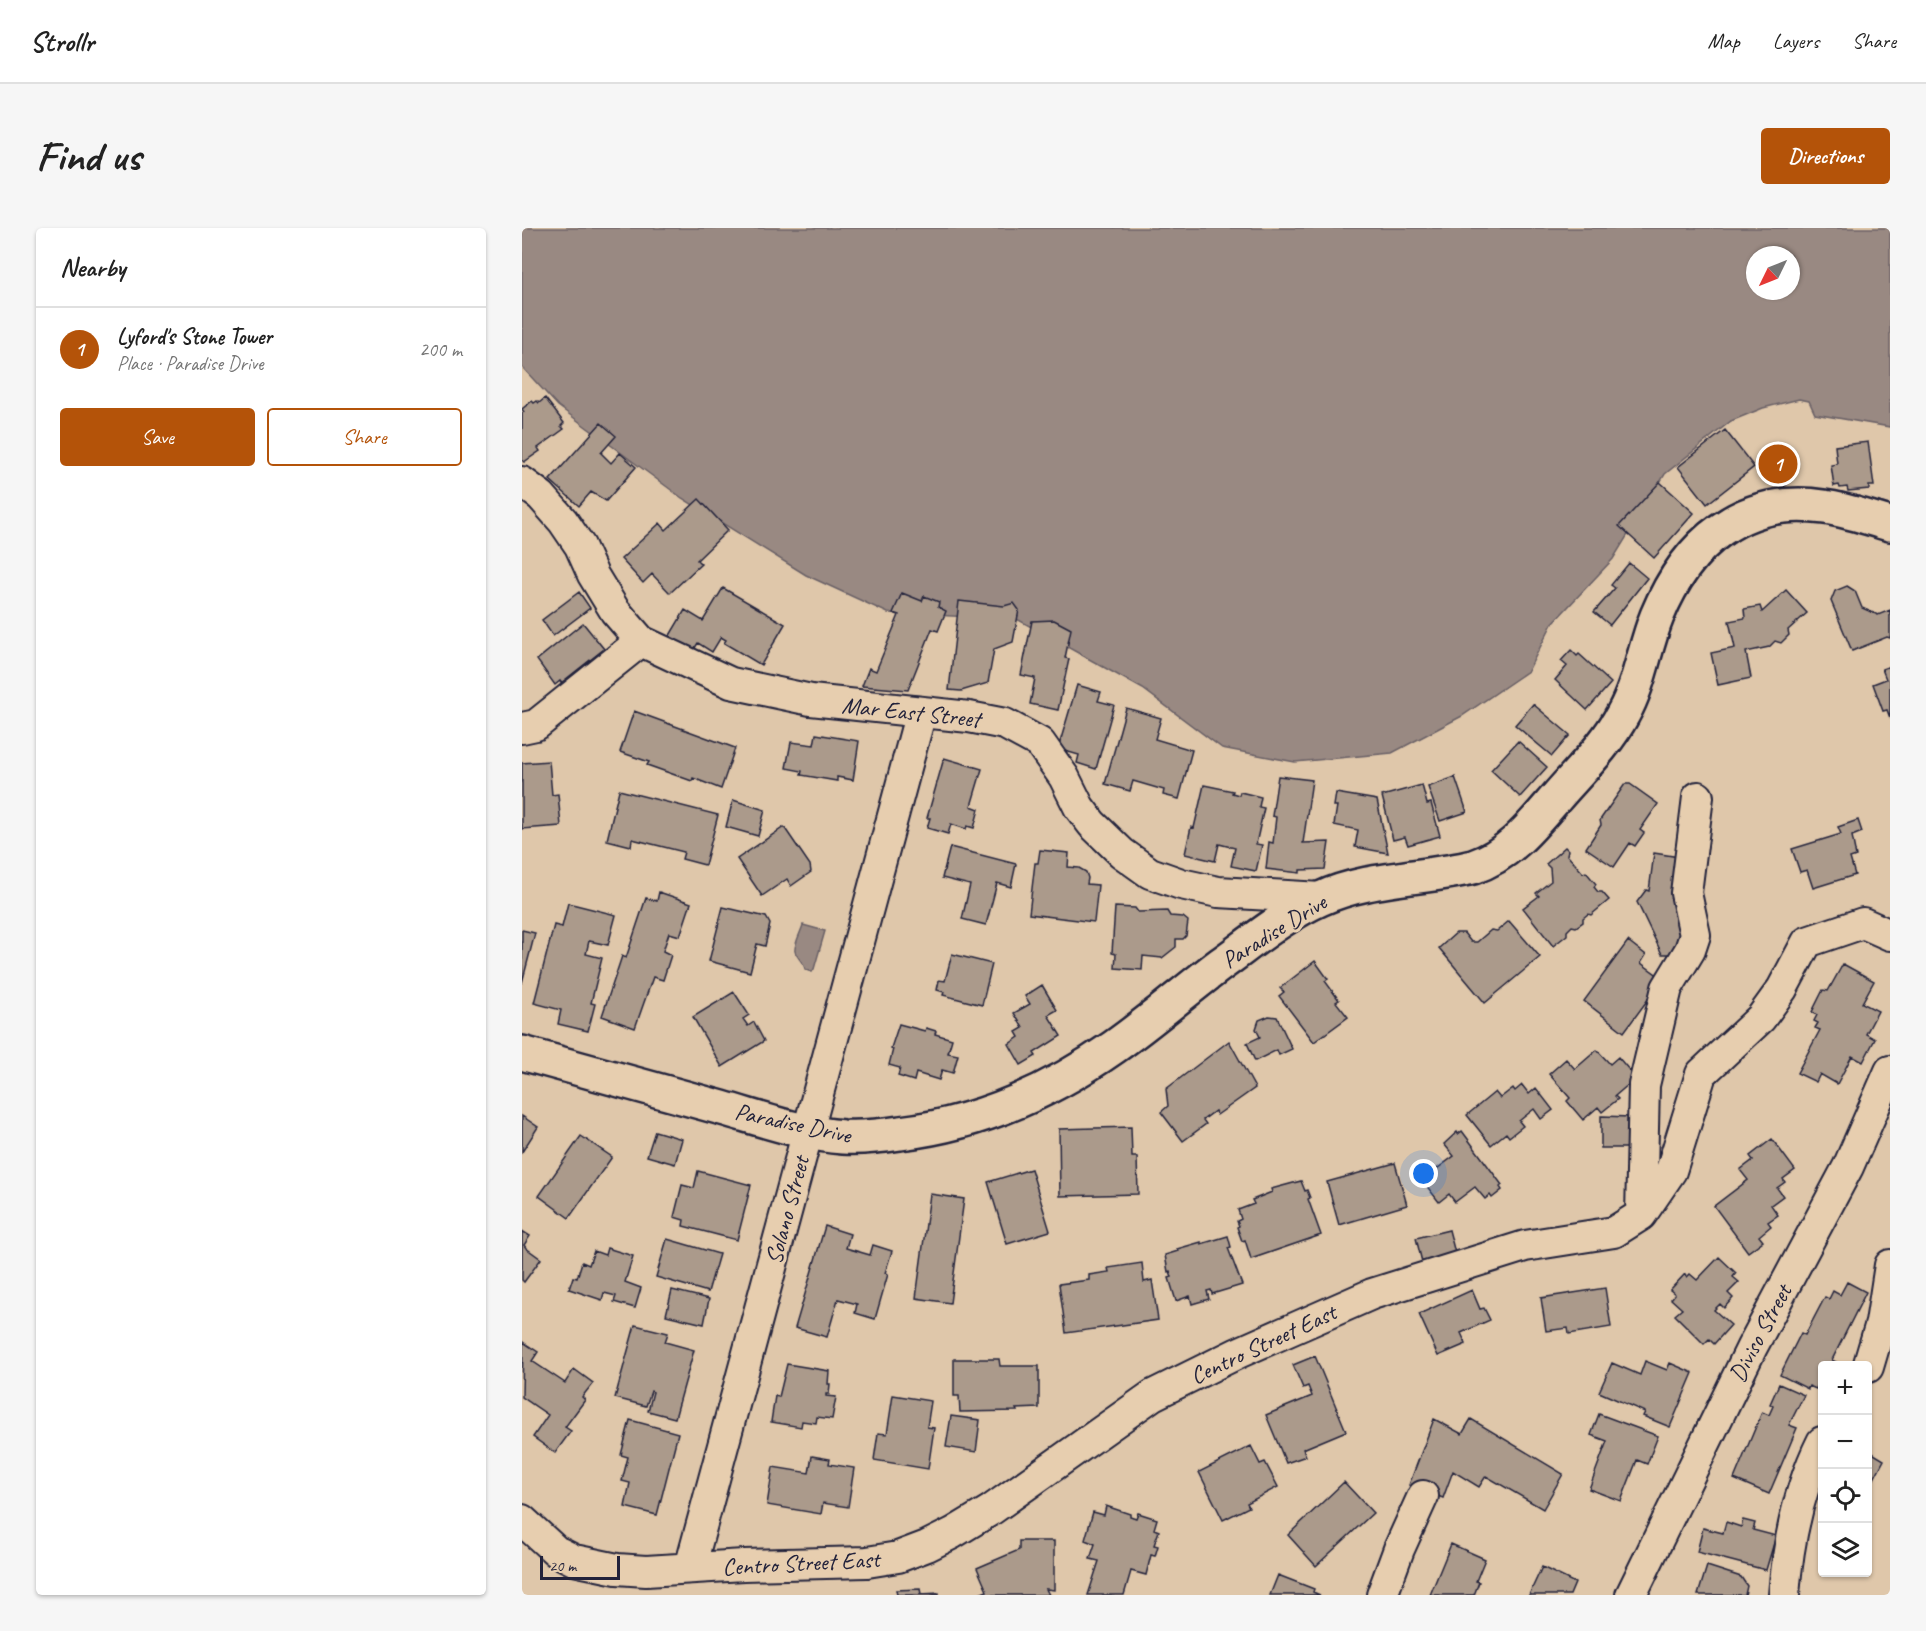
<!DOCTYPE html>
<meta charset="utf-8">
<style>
body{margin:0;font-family:Caveat,sans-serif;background:#f6f6f6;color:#222}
.controls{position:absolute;right:18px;bottom:18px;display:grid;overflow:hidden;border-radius:6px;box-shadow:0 2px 4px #0004}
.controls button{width:54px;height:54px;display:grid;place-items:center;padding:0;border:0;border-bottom:2px solid #e0e0e0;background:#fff;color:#222;font:30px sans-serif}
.compass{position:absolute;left:1224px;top:18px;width:54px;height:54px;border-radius:50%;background:#fff;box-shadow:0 2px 4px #0004;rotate:227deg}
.scale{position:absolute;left:18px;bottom:15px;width:80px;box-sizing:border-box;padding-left:6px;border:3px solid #22223b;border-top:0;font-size:16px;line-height:21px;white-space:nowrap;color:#22223b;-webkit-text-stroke:4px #e7ceaf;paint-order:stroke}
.you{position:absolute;left:902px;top:946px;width:21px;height:21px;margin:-15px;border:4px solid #fff;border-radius:50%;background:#1a73e8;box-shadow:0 0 0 9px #1a73e833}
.badge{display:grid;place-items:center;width:39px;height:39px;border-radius:50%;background:#b45309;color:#fff;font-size:20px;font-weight:700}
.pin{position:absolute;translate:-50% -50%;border:3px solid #fff;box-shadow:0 2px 6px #0006}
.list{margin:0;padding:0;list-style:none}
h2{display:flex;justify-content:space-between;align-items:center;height:78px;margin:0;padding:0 24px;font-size:26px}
h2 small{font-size:20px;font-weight:400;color:#767676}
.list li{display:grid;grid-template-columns:39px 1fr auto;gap:18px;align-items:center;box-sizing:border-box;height:84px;padding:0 24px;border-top:2px solid #e0e0e0}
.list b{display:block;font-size:22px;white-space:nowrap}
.list p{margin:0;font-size:20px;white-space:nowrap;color:#767676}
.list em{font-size:20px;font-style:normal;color:#767676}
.actions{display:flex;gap:12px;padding:18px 24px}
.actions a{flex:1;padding:14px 0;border:2px solid #b45309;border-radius:6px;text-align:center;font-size:21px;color:#b45309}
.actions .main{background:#b45309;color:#fff}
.icon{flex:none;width:33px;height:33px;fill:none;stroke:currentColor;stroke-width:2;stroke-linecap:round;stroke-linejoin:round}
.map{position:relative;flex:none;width:1368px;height:1367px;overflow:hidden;border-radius:6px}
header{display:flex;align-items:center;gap:36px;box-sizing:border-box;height:84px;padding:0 30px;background:#fff;border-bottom:2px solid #e0e0e0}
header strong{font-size:28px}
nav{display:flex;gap:33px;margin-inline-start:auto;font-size:21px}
.intro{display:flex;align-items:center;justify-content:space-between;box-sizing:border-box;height:144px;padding:0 36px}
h1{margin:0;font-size:42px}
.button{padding:15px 27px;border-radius:6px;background:#b45309;color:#fff;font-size:21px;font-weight:700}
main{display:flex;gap:36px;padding:0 36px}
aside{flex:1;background:#fff;border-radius:6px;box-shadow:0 2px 4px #0004}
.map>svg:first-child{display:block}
.water{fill:#998982;stroke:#696066;stroke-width:1.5;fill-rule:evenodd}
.building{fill:#ab9a8b;stroke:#22223b;stroke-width:1.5}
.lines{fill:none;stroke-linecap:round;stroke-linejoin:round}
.minor-casing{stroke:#22223b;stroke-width:34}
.tertiary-casing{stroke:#22223b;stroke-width:38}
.minor{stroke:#e7ceaf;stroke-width:30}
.tertiary{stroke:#e7ceaf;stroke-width:33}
.labels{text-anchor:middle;stroke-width:6;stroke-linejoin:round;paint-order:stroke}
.street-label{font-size:24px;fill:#22223b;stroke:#e7ceaf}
</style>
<header>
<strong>Strollr</strong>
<nav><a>Map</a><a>Layers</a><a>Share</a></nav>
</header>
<div class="intro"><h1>Find us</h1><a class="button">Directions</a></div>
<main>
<aside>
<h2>Nearby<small></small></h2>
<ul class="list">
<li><span class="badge">1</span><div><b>Lyford's Stone Tower</b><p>Place · Paradise Drive</p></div><em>200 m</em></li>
</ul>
<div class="actions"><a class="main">Save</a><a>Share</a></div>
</aside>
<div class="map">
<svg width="1368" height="1367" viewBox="0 0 1368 1367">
<rect width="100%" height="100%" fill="#dfc7aa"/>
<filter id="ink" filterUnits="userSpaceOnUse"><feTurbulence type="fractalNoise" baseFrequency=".0167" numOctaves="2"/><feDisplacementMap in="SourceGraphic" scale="12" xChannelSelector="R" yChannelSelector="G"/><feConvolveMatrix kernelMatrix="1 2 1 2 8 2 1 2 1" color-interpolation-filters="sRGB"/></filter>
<g filter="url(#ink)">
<path class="water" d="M0,0H1368V199L1293,186L1287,173L1277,171L1241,180L1209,193L1143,246L1091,331L1030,396L1006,443L940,488L870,525L773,534L700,520L621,461L495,391L366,385L284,347L160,270L36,178L0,139ZM1233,27H1269V63H1233Z
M281,697L303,703L292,741L290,744L283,741C282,734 274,729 273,723C272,716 279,704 281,697Z"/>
<path class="building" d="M23,170L42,195L39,198L42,201L16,220L18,223L2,234L0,232V185L2,184L0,181L10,173L12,175L15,173L17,175Z
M79,195L94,208L79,225L89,235L98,225L114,239L84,273L69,264L57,278L28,252Z
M1203,202L1232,239L1185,276L1156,239Z
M1346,214L1352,258H1347V261L1326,263L1325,259L1318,260L1317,257L1312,258L1309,237L1315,236L1313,218Z
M1248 249a10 10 0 1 1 20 0a10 10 0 1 1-20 0Z
M1138,254L1172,285L1132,330L1097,298Z
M177,271L206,302L175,332L179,336L148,365L130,346L121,355L99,331L138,295L144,302Z
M1107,335L1125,350L1088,397L1072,384L1093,360L1089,357Z
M1325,358L1333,363L1340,380L1356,387L1368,382V410L1365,409L1330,423L1309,373L1313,363Z
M201,360L263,396L239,437L202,415L204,412L199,409L190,424L176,415L171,423L147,409L163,382L181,393Z
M1264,362L1285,385L1266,402L1267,407L1259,415L1253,413L1247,419L1224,424L1229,450L1196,457L1189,425L1213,420L1207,393L1223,390L1222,381L1238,378L1240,384Z
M57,364L68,380L31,408L20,392Z
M380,365L400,373L402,368L417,374L416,379L424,383L416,403L410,401L386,462L340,458L347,440L354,443L377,387L371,385Z
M437,373L482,378L492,375L497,382L491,414L472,421L466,455L439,463L427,462Z
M532,392L549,401L543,430L547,431L536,482L508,476L513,450L499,447L510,393Z
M61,395L82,421L39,455L38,453L33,457L15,432Z
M1049,422L1055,428L1057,426L1089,455L1065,482L1033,452L1045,438L1039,433Z
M1368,438V490L1365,482L1361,483L1351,456L1364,451L1360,441Z
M555,457L579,464L576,473L592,477L574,541L555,535L557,527L536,521Z
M1011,476L1048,507L1030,528L993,497Z
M604,480L639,490L633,511L670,522L657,571L641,567L642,562L611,553L608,563L583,556Z
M112,483L213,520L199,561L171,550L170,553L125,537L127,534L98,524Z
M294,506L337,513L331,552L315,549V553L279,547L280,543L264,540L269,514L292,517Z
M996,513L1025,539L998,569L969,542Z
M422,530L460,541L449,578L457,581L452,600L445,598L444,601L429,596L426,606L405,600L408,590H405Z
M27,533L30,567L36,566L39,598L0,601V535Z
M756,548L790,552L781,615L807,614L803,641L778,642V645L744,641L747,614L751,615L754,589L750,588Z
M933,549L945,584L918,593L906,559Z
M1103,556H1108L1136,576L1118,602L1122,605L1113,618L1108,615L1092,639L1064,620L1079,597L1078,592Z
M682,557L711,563L710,565L717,567L718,564L739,569L737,579L742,580L734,616L740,617L734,643L709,638L713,620L697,616L693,633L663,626L669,599L672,600Z
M900,557L905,576L909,575L918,608L886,617L883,609L871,612L860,568Z
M97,562L196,587L183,637L160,631L162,624L110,611L109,618L85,612Z
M814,565L855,572L866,625L833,619L836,602L812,597L815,578H812Z
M211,572L243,582L236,608L204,599Z
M1336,592L1340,604L1330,608L1334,628L1328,630L1333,647L1291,660L1285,642L1278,644L1270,621L1319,606L1316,599Z
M262,599L288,637L289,644L269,658L265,651L240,668L215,631Z
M428,619L494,636L489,659L475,655L464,697L440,691L448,657L420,650Z
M1043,619L1046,622L1045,627L1061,645L1064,644L1074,656L1072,659L1076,664H1080L1087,672L1069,687L1066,686L1061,690V694L1054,699L1050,698L1045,703V707L1031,718L1001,680L1017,668L1014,665L1029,653L1028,640L1024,636Z
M518,622L547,625L546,639L557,640L564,644L566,650L565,656L576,657L572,694L507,686L513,635H516Z
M1132,625L1157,629L1169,709L1157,726H1140L1115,674L1124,662L1127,663Z
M137,664L169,675L158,708L147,705L141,723L149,727L141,752L131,749L113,800L80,788L100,728L104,730L124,670L135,673Z
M46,675L94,687L86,717L67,713L64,726L80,730L69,775L73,776L66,803L36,796L39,782L12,775L32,697L40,699Z
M201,679L244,689L248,696L243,718L235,716L228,744L187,733Z
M593,679L613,680L616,684L645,683L648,688L661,689L666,693L664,708L661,711H654V719L640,730L621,728L620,742L593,740L594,726L590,725Z
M987,693L1018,729L963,775L917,720L934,705H942L949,714H955L969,702L975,703Z
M0,702L13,705L0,755Z
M1106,713L1124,727L1119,735L1141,751L1102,804L1062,773Z
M430,726L470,736L460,777L421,767L422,764L415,762L417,752L423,753Z
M793,733L806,751L803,753L817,772L814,774L826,789L792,814L757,768L762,764L758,760Z
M1321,736L1352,753L1340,775L1356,783L1344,806L1353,811L1341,834L1330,828L1315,856L1298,846L1294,854L1275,845L1298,802L1293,800L1296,795L1292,793L1295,787L1290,784L1301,762L1306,763Z
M520,757L535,782L526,787L539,808L512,825L514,828L499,837L487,816L497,809L494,804L501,800L492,785L508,776L503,768Z
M212,764L227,787L221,791L226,798L232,794L242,813L200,839L171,789Z
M747,788L755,789L770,821L757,827L755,822L733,833L725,815L738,809L734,801L737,792Z
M377,796L403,803L404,800L414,803L413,806L430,811L426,825L436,827L431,845L420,842L417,852L394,845L392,853L376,848L378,840L367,837L371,821L369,820Z
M707,813L733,860L695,887L693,883L681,892L684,896L661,913L639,884L646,878L644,861Z
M1075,822L1088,836L1096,829L1114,850L1093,868L1096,871L1080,884L1076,879L1061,892L1045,873L1048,870L1027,846L1044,831L1053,841Z
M1000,857L1007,866L1014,860L1031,882L1019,891L1012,881L997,893L1001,898L987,909L984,905L969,917L945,887L973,864L978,870L991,860L993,863Z
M0,888L16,899L0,924Z
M1079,888L1108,889V920H1079Z
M609,899L610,929H615L616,966L538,968L537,901Z
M133,903L160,911L153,936L125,928Z
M940,903L980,957L978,959L980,962L970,970L968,967L963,971L953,959L933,974L927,966L917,974L900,952L932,928L922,916L935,904L936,906Z
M59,908L90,929L47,990L17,968Z
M1250,911L1273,942L1261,951L1263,954L1255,960L1261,968L1249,977L1256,987L1246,994L1249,998L1237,1008L1241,1013L1226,1024L1192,978L1226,952L1218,942L1231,932L1228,928Z
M873,935L885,977L817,997L805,954Z
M509,941L528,1003L485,1016L466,954Z
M176,943L229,957L215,1012L161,998L162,992L152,989L160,957L172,960Z
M779,953L783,963L785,962L788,970L786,971L799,1007L729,1031L723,1012L720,1013L715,999L717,998L715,993L719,991L716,982L732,976L730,972L750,964L749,961Z
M408,966L442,971L428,1075L394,1070Z
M303,998L328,1006L324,1020L348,1027L351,1017L370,1023L363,1045L366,1046L353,1091L333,1085L335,1076L316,1071L305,1109L273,1100Z
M927,1002L933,1025L900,1034L894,1010Z
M0,1003L8,1008L2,1017L4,1020L19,1031L2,1054L0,1052Z
M706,1008L709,1019L706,1020L720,1057L690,1066L689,1062L685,1063L687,1071L670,1076L668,1068L654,1073L647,1050L650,1049L648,1043L646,1044L643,1027L656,1023L655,1021L679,1014V1016Z
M145,1011L197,1026L186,1064L134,1049Z
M85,1020L111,1028L103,1054L119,1060L113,1080L92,1074L94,1068L82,1065L80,1072L47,1061L51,1049L55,1050L60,1034L67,1037L72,1023L83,1027Z
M1197,1029L1214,1045L1211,1049L1217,1054L1206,1065L1211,1070L1202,1080L1198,1076L1192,1082L1209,1097L1192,1116L1187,1111L1182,1116L1153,1087L1160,1081L1149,1071L1153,1066L1148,1062L1163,1046L1165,1049L1168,1046L1175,1052Z
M620,1035L622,1054L630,1052L636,1092L544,1105L537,1056L567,1052V1047L587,1044L586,1040Z
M1325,1054L1344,1064L1310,1132L1314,1134L1312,1138H1300V1154L1298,1153L1294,1161L1287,1158L1286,1161L1258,1147L1279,1105L1283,1107L1303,1069L1307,1071L1311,1063L1318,1067Z
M1083,1060L1089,1099L1047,1106L1046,1100L1024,1103L1019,1070Z
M150,1062L187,1071L182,1096L144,1087Z
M950,1062L958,1081L962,1080L968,1092L939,1105L944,1116L916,1128L897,1086Z
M113,1097L146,1105L143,1114L172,1122L153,1190L126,1183L131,1164L129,1163L124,1178L93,1170Z
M1,1114L16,1124L10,1133L43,1155L52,1141L71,1155L60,1169L63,1172L43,1199L49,1203L33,1225L11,1209L26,1187L0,1169Z
M793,1128L824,1203L781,1221L784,1228L764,1235L744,1187L790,1168L786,1158L781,1160L771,1137Z
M432,1131H477L478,1138H517V1180L494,1181L495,1183L438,1184L437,1168H432Z
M1123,1133L1145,1142L1148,1135L1171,1145L1148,1199L1121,1188L1123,1184L1077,1164L1090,1135L1118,1147Z
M265,1136L307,1143L306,1156H308L307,1166H304V1168L314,1169L310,1191L295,1189L294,1195L280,1193L279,1199L249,1194L253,1168L257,1169Z
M1257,1156L1282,1167L1267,1197L1275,1200L1247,1266L1212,1251L1240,1184L1247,1187L1251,1178L1248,1176Z
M371,1167L409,1173L405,1199L412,1200L406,1241L352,1232L356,1205L365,1206Z
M1077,1186L1136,1208L1125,1236L1115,1232L1099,1273L1067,1261L1085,1213L1069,1207Z
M429,1188L458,1192L454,1224L424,1219Z
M912,1191L940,1206L949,1191L1041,1246L1021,1281L964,1248L957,1259L931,1243L921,1270L887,1257Z
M108,1192L156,1205L135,1287L103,1279L108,1255L100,1253L106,1229L99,1227Z
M729,1218L738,1236L743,1234L756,1259L725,1275L727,1279L701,1292L677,1244Z
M1347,1223L1362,1232L1346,1262V1226Z
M290,1228L308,1231L307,1236L332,1240L326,1279L301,1275L299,1286L245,1277L251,1239L287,1245Z
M822,1254L851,1285L794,1338L766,1307Z
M584,1278L608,1286V1288L614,1290L616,1285L635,1291L632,1301L637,1303L632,1317L636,1318L633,1328L629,1327L624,1347L609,1343L602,1367H566L577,1333L568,1331L573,1316L563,1312L571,1284L582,1287Z
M1221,1292L1233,1295L1231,1302L1254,1308L1244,1342L1175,1324L1181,1300L1201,1305L1204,1294L1219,1299Z
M497,1313H532V1362L524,1361L527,1367H455L465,1363L455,1340L497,1322Z
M929,1316L963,1331L954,1353L957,1354L952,1367H908Z
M1185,1338L1219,1349L1225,1358L1223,1367H1176Z
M1020,1339L1053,1355L1048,1367H1007Z
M756,1347L792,1361L791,1364L798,1367H748Z
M398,1361L399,1366L417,1365V1367H375L374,1362Z"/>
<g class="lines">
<g class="minor-casing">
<path id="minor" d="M0,254L19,268L41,293L58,318L71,347L93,383L119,413L209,455L289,472L447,489L483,496L518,515L542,549L557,579L570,596L600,625L628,645L659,656L696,664L799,670
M0,500L14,497L119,413
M1119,987L1122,857L1145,760L1168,722L1173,707L1164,665L1176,569
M1346,1139L1359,1095L1368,1037
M0,1292L34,1323L52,1332L95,1341L124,1343L222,1337L345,1334L376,1329L405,1318L431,1305L469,1282L631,1167L716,1125L850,1066L1003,1018L1092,1004L1119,987L1149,943L1179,846L1239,790L1260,761L1285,714L1341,695L1368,707
M168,1340L399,484
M860,1367L877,1321L901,1268
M1109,1367L1230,1119L1326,939L1368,843
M1262,1367C1266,1314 1276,1262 1300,1214"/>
</g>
<g class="tertiary-casing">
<path id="tertiary" d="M0,825C67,843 133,862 200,880C239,891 281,906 321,909C340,910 359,908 378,905C456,896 528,864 592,819C629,793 663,763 699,736C731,713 762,687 798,671C845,649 901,651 951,639C987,627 1009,599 1033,571C1056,544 1084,518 1101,486C1118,456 1122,420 1135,388C1165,315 1220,267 1302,279C1325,282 1346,290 1368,296"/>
</g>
<use href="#minor" class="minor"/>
<use href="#tertiary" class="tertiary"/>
</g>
</g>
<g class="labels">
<g class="street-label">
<text transform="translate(389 484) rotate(6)" y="8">Mar East Street</text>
<text transform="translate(752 703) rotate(-32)" y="8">Paradise Drive</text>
<text transform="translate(271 895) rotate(12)" y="8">Paradise Drive</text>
<text transform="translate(265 982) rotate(-75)" y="8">Solano Street</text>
<text transform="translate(1238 1105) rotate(-62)" y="8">Diviso Street</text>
<text transform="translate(741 1116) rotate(-25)" y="8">Centro Street East</text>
<text transform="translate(279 1335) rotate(-3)" y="8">Centro Street East</text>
</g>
</g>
</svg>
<div class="controls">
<button>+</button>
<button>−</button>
<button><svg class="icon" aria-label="locate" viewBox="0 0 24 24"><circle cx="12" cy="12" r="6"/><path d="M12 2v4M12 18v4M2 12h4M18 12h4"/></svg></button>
<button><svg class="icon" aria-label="layers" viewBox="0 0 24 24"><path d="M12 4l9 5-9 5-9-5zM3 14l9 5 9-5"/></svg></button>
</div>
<svg class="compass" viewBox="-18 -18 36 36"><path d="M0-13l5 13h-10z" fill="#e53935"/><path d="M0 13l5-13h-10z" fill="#767676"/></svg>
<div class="scale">20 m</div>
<div class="you"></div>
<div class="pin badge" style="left:1256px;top:236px">1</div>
</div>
</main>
